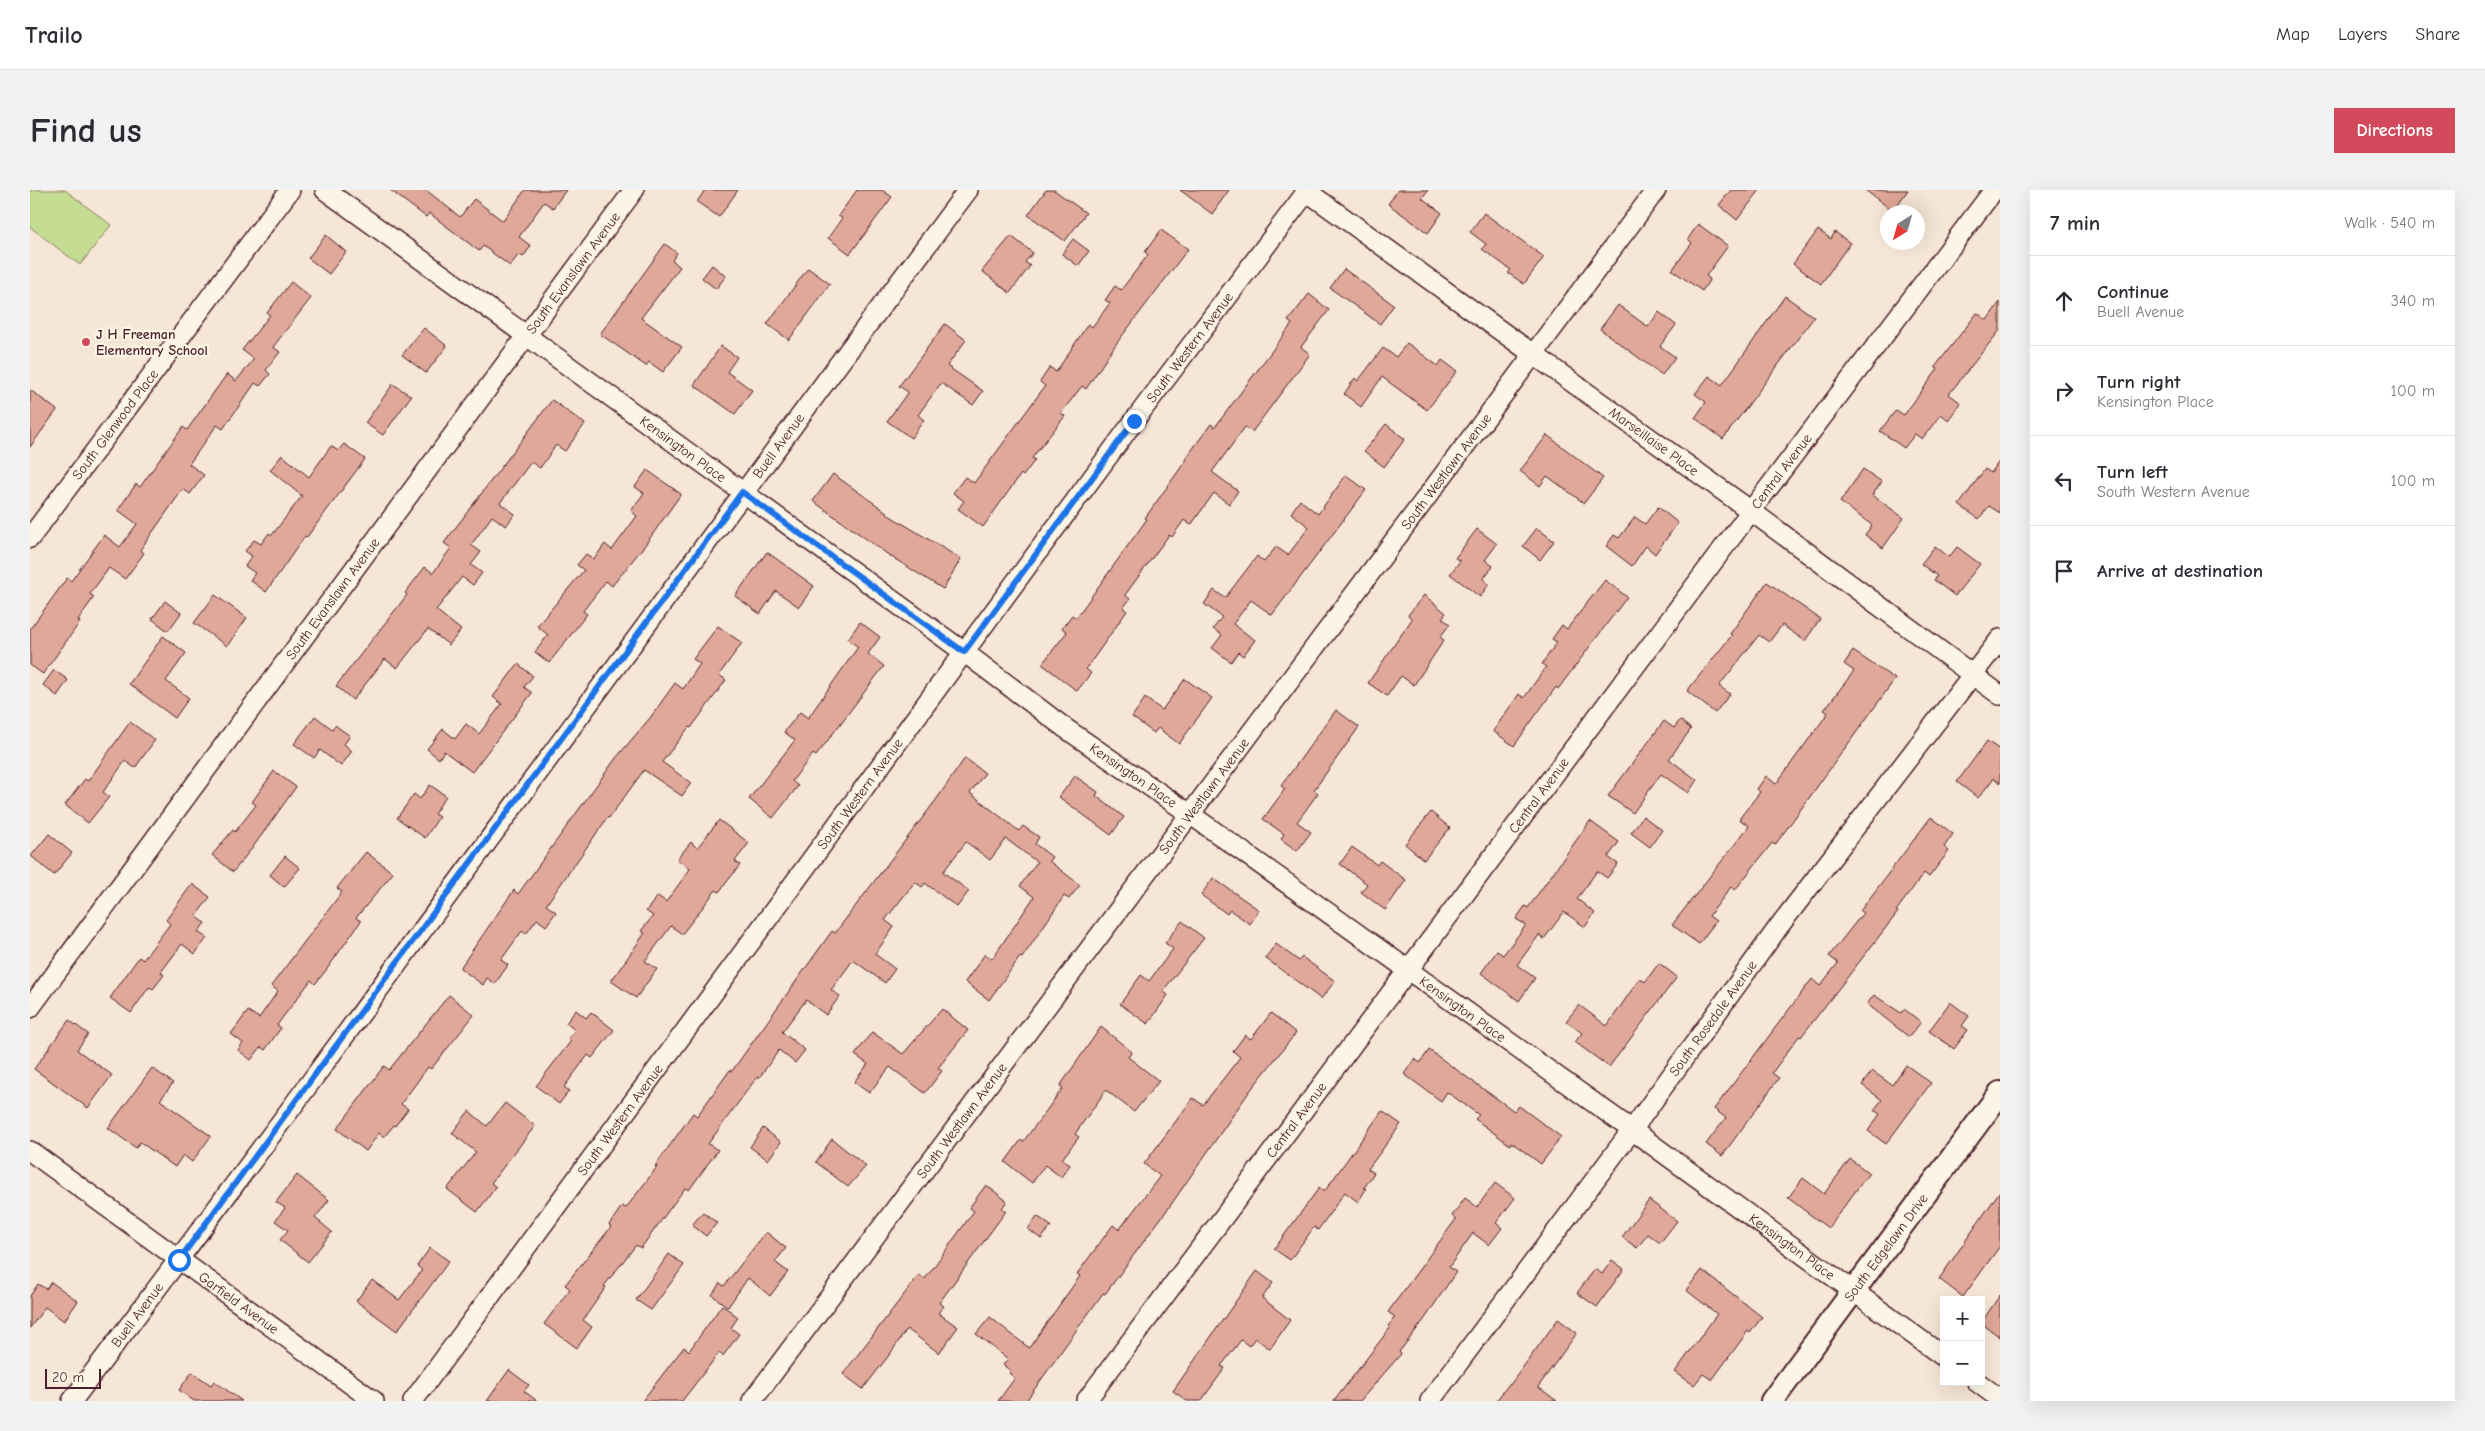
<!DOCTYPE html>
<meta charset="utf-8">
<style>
body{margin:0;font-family:"Comic Neue",sans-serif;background:#f2f2f3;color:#2b2b33}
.controls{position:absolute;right:15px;bottom:15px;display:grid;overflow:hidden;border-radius:0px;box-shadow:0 5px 20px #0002}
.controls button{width:45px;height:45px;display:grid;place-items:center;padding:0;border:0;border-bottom:1px solid #e1e1e2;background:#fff;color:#2b2b33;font:25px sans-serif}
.compass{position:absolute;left:1850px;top:15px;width:45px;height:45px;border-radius:50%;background:#fff;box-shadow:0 5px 20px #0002;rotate:217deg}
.scale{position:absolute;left:15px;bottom:12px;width:56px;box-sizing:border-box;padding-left:5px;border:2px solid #4a1f2b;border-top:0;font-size:14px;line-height:18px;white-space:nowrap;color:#4a1f2b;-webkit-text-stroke:4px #fcf5e5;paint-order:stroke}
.stop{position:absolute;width:15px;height:15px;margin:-11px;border:4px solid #1a73e8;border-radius:50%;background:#fff}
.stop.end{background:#1a73e8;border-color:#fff;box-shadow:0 1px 5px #0008}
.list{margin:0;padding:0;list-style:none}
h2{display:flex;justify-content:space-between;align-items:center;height:65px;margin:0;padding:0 20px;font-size:21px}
h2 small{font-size:16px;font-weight:400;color:#7c7c81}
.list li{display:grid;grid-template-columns:32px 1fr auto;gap:15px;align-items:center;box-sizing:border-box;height:90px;padding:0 20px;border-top:1px solid #e1e1e2}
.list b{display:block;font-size:19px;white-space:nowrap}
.list p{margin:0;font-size:16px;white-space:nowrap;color:#7c7c81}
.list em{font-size:16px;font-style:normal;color:#7c7c81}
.icon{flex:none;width:28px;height:28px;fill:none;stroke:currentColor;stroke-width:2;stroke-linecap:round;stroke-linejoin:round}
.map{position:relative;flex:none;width:1970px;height:1211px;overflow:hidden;border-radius:0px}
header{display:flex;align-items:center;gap:30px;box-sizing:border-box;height:70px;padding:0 25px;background:#fff;border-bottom:1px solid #e1e1e2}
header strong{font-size:24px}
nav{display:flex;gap:28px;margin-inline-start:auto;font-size:18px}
.intro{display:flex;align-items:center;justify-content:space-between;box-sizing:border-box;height:120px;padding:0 30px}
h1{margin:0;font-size:35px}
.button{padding:12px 22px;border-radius:0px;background:#d1495b;color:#fff;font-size:18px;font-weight:700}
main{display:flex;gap:30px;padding:0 30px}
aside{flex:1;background:#fff;border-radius:0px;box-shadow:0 5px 20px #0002}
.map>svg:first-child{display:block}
.green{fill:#c5dd93;stroke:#887e5f}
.building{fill:#e0a899;stroke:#4a1f2b}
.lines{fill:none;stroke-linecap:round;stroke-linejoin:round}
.minor-casing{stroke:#4a1f2b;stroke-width:22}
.tertiary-casing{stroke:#4a1f2b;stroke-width:26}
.minor{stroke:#fcf5e5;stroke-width:19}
.tertiary{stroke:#fcf5e5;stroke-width:22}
.route{stroke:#1a73e8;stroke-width:6}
.poi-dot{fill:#d1495b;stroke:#fcf5e5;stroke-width:2}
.labels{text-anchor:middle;stroke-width:4.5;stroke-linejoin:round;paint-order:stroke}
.street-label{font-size:14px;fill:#4a1f2b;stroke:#fcf5e5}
.poi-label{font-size:14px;font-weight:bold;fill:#4a1f2b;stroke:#fcf5e5;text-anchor:start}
</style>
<header>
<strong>Trailo</strong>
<nav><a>Map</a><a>Layers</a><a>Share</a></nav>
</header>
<div class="intro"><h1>Find us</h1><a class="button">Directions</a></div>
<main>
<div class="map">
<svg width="1970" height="1211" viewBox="0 0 1970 1211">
<rect width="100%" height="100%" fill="#f6e6d6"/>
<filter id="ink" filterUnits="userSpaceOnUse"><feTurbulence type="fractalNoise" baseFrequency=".02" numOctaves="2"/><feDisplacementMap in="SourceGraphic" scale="10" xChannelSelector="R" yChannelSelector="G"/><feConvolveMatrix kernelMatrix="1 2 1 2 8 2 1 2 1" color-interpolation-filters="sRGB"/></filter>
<g filter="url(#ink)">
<path class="green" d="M0,0H35L81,35L50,75L0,37Z"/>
<path class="building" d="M360,0H396L430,27L444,9L473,31L495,0H536L523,18L514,12L489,47L501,56L493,67L489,64L480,76L453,56L449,61L399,23L396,27Z
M675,0H708L689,27L667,12Z
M827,0H852L862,7L820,64L798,48L812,28L808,26Z
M1016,0H1024L1056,23L1035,51L998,25Z
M1150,0H1199L1182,24Z
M1368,0H1398L1392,8L1412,23L1398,43L1358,14Z
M1701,0H1730L1707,30L1689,15Z
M1835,0H1878L1863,21Z
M1454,23L1514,67L1494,94L1478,83L1481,80L1452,59L1456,54L1440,42Z
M1668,34L1698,56L1676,86L1680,89L1672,101L1642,80L1662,53L1658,49Z
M1131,40L1158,59L1086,154L1056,199L1052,196L1031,223L1035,226L1002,268L1005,270L993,286L991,284L953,337L928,319L934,311L923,303L935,287L944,293L1015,196L1010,192L1020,177L1026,182L1058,134L1062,137L1080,113L1075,110L1085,96L1091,100L1118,65L1115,62Z
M1788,40L1801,49L1805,42L1820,53L1791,94L1763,74Z
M296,45L316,62L299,84L278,68Z
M981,46L1003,63L995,72L1000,76L980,103L952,81Z
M1043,49L1059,61L1048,76L1032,64Z
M635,54L647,63L642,70L650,77L611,128L652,157L633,182L619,172L616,176L570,144Z
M682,75L696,86L686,99L672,88Z
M778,78L800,94L759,150L737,134Z
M1314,79L1364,115L1350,134L1300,98Z
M261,92L281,108L243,157L250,162L236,180L240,184L230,196L225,193L193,239L187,235L159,274L174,285L160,304L153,299L110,360L114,363L95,389L79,378L60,404L64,407L48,430L50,432L13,484L0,475V439L37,388L41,391L74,345L90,357L107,334L88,320L106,294L110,297L153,237L157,240L197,184L206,191L224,169L212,160L240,125L237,123Z
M1279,104L1299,120L1271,157L1280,164L1222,242L1215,237L1182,282L1208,301L1199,314L1184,303L1161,335L1154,330L1142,347L1139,345L1095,405L1100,409L1093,418L1097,421L1056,479L1061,483L1047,501L1012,474L1037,442L1032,438L1042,425L1046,428L1117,329L1115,328L1157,269L1156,268L1181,234L1185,237L1262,134L1258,131Z
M1755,106L1784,127L1693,249L1665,228L1676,212L1665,204L1679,186L1692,195Z
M1970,112V140L1919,204L1931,213L1918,230L1911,224L1892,249L1885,244L1874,258L1850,241L1866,220L1874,225L1908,179L1905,177L1947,123L1957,130Z
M1588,115L1618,137L1629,122L1646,135L1630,156L1645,167L1632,185L1570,139Z
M915,134L936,150L917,176L953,201L943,215L911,193L888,225L894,230L881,248L857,231L878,202L869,196Z
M394,138L417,156L396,183L372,165Z
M1377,153L1408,176L1412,170L1427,181L1397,220L1352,187L1331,217L1314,204L1325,188L1328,191L1353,158L1366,167Z
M691,156L707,167L697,182L722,200L705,224L664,195Z
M363,194L381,206L353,245L335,233Z
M0,200L27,220L0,257Z
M522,210L555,234L535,261L526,255L510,278L501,272L470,313L485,324L476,336L462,326L441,355L451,362L441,375L452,383L443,395L432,387L406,420L431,440L419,455L398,439L367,478L355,469L323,510L306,496L377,405L375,403L395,377L403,383L421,358L414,353Z
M1356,234L1375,249L1354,277L1334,261Z
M1517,245L1573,288L1554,313L1517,286L1510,296L1490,281Z
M314,254L335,269L277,347L275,346L236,402L220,390L225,383L215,376L222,366L215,361L224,350L231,354L239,343L242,345L272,306L240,280L252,265L279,287L301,256L308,261Z
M1970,270V323L1959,316L1949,329L1929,315L1955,279L1961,283Z
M1833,279L1852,292L1842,305L1874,328L1853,358L1835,345L1842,335L1810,312Z
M617,280L651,304L615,355L582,396L576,391L553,421L557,424L519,473L505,462L518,445L507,436L554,380L547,375L556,364L564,369L575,354L582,360L607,326L601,321L614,303L605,297Z
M803,284L858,323L857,324L931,369L913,399L860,366L783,311Z
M1316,285L1336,300L1242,425L1221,410L1203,434L1225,450L1213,466L1208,462L1201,472L1182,458L1192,445L1183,439L1192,427L1174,414L1184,400L1195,408L1227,366L1234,372L1246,357L1258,365L1279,337L1261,323L1270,310L1288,324Z
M1628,317L1648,333L1625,364L1616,356L1602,376L1576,356L1584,345L1589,348L1605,327L1615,334Z
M1507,338L1524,351L1510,370L1493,356Z
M1447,339L1467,354L1455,370L1463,376L1453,389L1459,394L1450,407L1420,384L1430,371L1425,368Z
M1905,356L1919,367L1927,357L1950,374L1925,406L1904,390L1907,386L1891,374Z
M737,362L784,396L769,417L746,401L730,424L705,406Z
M1575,390L1597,407L1528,499L1526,497L1484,556L1463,541L1489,504L1494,508L1516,477L1512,474L1527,452L1522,449L1532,435L1537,439Z
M1737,392L1790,429L1775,451L1752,435L1739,452L1729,445L1689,496L1700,504L1685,523L1657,501L1702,445L1700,444Z
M185,405L217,428L197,456L164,433Z
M1394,405L1416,423L1412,428L1420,434L1410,447L1414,450L1384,495L1371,486L1357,506L1338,493L1382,429L1378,425Z
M135,411L151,423L138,441L122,429Z
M830,432L850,447L838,464L854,476L786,566L783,564L762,591L768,596L743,628L719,609L765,550L754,542L770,522L778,528L828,457L818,449Z
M688,436L712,453L689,485L696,490L661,538L659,537L632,572L661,593L652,606L614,580L579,628L578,627L516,715L526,722L516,736L507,729L496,744L492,741L471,770L478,775L465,794L457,788L453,795L430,778L484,700L488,704L586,568L620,528L645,493L653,499L670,474L663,469Z
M133,446L156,463L136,491L159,508L145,528L99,494Z
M1823,461L1865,489L1745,655L1742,653L1705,700L1701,697L1679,726L1686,731L1669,754L1642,735L1719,636L1709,629L1730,602L1727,599L1736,586L1746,594L1798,523L1794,520L1824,481L1814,474Z
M488,474L503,486L494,497L502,503L442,582L414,561L409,569L397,559L413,539L425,549L436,534L449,544L472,514L463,507Z
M24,480L38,490L27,506L13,495Z
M1155,489L1182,508L1149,554L1128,538L1124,543L1102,527L1115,508L1132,520Z
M1306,520L1329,537L1284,600L1288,603L1267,632L1281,642L1267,661L1251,649L1254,644L1233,629L1255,599L1251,596Z
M285,526L302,539L305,535L320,546L314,554L322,561L311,576L290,560L284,568L264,554Z
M1650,530L1661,539L1639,569L1667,590L1658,603L1631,584L1603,623L1578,606L1634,531L1644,538Z
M100,532L125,550L105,578L95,571L73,602L79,607L58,633L35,615L55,589L58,591Z
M1957,551L1970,560V593L1964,588L1948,608L1927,592Z
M935,568L955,583L940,603L989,641L993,636L1009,647L1005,654L1022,667L1019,671L1050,695L1039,709L1034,706L992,768L990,767L959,810L935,792L955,764L962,769L1004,707L990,696L1007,672L976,649L960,670L936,652L913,682L939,701L927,717L895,693L892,697L885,692L855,730L864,737L845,764L865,779L855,793L823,770L801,800L810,806L796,825L776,810L752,842L775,860L765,873L749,860L729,888L727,887L678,954L688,960L659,1000L655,998L611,1058L606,1055L574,1096L576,1097L553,1130L562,1137L547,1158L514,1134L540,1099L535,1095L581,1037L579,1035L592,1016L596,1018L627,977L625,976L663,923L667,926L700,880L702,881L802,741L805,743L906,610Z
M244,581L266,597L223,657L203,682L182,665L203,640L205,642L226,615L222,612Z
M1045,586L1068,602L1066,606L1094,627L1081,645L1029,607Z
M400,595L416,606L404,624L409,627L395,648L367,628L384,604L390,609Z
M1401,622L1420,638L1394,670L1375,654Z
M1613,626L1632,640L1620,657L1601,643Z
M1901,627L1923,644L1914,657L1919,661L1899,687L1894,683L1866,721L1868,722L1771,847L1769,846L1742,883L1749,888L1692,966L1676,954L1696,928L1684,919L1782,789L1790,796L1808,773L1799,766L1833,723L1830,721Z
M689,630L719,653L705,671L710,675L689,702L686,700L652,744L641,736L615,771L627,779L606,808L581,791L615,743L611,741L623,726L616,721L628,706L636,712L660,679L647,669L661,652L667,658Z
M1560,631L1589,652L1578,667L1588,674L1577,688L1567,681L1547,709L1565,723L1555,737L1534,722L1514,749L1509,745L1487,775L1505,788L1489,811L1451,783L1467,761L1473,765L1496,735L1486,729L1495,716L1498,718Z
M19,644L42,663L24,685L1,666Z
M1322,657L1347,675L1350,671L1376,690L1355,720L1331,702L1337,694L1310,674Z
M336,662L363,683L326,728L331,731L297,779L285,794L281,790L247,835L251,838L235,860L231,857L221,870L208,860L213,853L201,844L218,821L229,828L248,801L241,796L312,702L307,698Z
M255,666L270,678L254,697L240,685Z
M1183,688L1229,720L1220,734L1200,720L1197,724L1171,705Z
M162,694L180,707L166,726L175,733L168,742L177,748L165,764L152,754L131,782L134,785L123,799L119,797L101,823L80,808L109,767L113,770L140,734L136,730Z
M1152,731L1174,748L1133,801L1138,805L1118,834L1090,814L1111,785L1119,791L1143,759L1135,753Z
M1246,754L1269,771L1272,767L1305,791L1291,809L1235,768Z
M1629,773L1647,787L1579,877L1545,852L1552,843L1536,831L1549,815L1577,836L1610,788L1615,792Z
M419,805L444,825L401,879L398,877L371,914L378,919L365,936L364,935L354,947L349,943L336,961L307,939L354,876L359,880Z
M1844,805L1871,823L1874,819L1891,832L1879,847L1837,814Z
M1920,812L1939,826L1932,836L1938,840L1924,859L1899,841Z
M912,819L938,840L908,878L912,881L895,903L860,877L839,903L824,892L838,874L825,865L842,842L873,864Z
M546,820L556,828L561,822L584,840L562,868L558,865L534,897L539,901L529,914L506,896L541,851L538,849L545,840L536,833Z
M1241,823L1266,843L1219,902L1140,1016L1075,1104L1073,1103L996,1211H968L985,1188L979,1183L981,1181L973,1175L978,1169L946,1144L960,1127L999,1158L1050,1086L1047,1084L1083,1035L1089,1040L1130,986L1114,974L1163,908L1173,915L1210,867L1203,861L1215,845L1221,849Z
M39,830L58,844L47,860L82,885L58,918L4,879Z
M1071,837L1102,862L1098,867L1129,891L1104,922L1076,900L1045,944L1049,947L1032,969L1040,975L1031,987L1015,975L1002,993L975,972L991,950L993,952L1033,898L1030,896Z
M1399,860L1484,921L1489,916L1531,947L1511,974L1481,952L1480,955L1445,929L1449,925L1417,902L1411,911L1374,884L1385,869L1390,873Z
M1876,875L1901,893L1856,954L1838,941L1850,924L1844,920L1852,910L1832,895L1842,881L1862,895Z
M122,878L143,893L130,910L181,946L162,972L153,965L145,977L110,952L106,958L78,938Z
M475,913L505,936L461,993L466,997L447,1022L417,999L446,962L422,943L439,921L457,936Z
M1352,921L1371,934L1338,979L1344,983L1334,998L1336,999L1328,1012L1315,1002L1288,1040L1284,1037L1260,1070L1244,1059L1289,998L1294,1002Z
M733,938L751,952L738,970L720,957Z
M802,949L836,976L818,997L786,972Z
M1820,969L1839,983L1798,1038L1758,1008L1773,988L1794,1004Z
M267,985L299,1010L285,1028L302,1042L278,1072L250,1050L258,1040L245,1031L255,1018L246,1012Z
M1465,993L1485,1008L1466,1033L1472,1038L1459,1055L1443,1043L1419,1077L1426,1082L1394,1130L1369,1162L1371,1164L1330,1211H1304L1360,1138L1358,1136L1365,1127L1358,1122L1426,1029L1422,1026L1435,1008L1447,1017Z
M956,995L977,1011L972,1018L976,1021L909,1113L914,1116L908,1123L928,1137L909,1163L877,1139L860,1164L833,1199L813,1184L889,1085L895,1089L944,1021L939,1018Z
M1970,1001V1056L1933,1107L1909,1089Z
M1619,1010L1647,1031L1630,1053L1618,1044L1607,1058L1592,1047Z
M673,1022L687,1033L676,1046L662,1035Z
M1007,1026L1021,1036L1011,1049L998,1039Z
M736,1042L756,1058L745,1072L758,1082L740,1106L718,1088L698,1117L682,1105L690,1093L694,1096Z
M400,1058L419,1071L367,1141L326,1111L342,1090L369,1110L392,1080L387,1076Z
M639,1064L654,1075L621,1120L606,1110Z
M1582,1070L1594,1079L1567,1117L1547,1103L1565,1079L1572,1084Z
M1672,1080L1732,1127L1720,1143L1718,1141L1682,1190L1673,1184L1664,1195L1645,1182L1687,1124L1656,1100Z
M1227,1081L1243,1093L1232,1108L1260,1130L1240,1159L1225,1148L1219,1156L1211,1150L1191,1176L1195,1178L1171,1211H1157L1143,1201Z
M21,1092L48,1111L34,1131L15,1117L0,1138V1106L8,1094L16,1099Z
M1970,1105V1147L1951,1133Z
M692,1115L708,1127L701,1138L709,1144L693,1166L689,1163L652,1211H612L654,1157L659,1161Z
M1528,1129L1547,1143L1508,1197L1527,1211H1466L1479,1194L1480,1195Z
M479,1180L499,1195L494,1201L507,1211H457Z
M162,1182L181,1195L184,1191L212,1211H164L149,1200Z"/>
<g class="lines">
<g class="minor-casing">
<g id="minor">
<path id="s1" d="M295,0L934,462L1035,538L1160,624L1602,940L1914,1167"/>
<path id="s2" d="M1275,0L1721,321L1970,505"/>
<path id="s3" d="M0,348L260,0"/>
<path id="s4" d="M0,818L604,0"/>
<path id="s5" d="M0,961L344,1211"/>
<path d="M1947,1192L1970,1209"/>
<path id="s6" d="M42,1211C345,811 637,402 938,0"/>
<path id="s7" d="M383,1211L1104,231L1278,0"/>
<path id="s8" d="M722,1211L1626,0"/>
<path id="s9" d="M1056,1211L1721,321L1964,0"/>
<path id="s10" d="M1400,1211L1602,940L1750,735L1970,449"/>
</g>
</g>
<g class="tertiary-casing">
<g id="tertiary">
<path id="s11" d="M1742,1211L1970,903"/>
</g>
</g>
<use href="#minor" class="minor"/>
<use href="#tertiary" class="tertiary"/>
</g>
</g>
<g class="lines" filter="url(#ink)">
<path class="route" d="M149,1070L712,302L934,462L1104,231"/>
</g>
<circle class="poi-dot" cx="56" cy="152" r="5"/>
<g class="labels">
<g class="street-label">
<text dy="5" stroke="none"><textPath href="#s4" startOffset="914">South Evanslawn Avenue</textPath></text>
<text dy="5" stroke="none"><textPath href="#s7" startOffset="1309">South Western Avenue</textPath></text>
<text dy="5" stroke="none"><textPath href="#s3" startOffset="142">South Glenwood Place</textPath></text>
<text dy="5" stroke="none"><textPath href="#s2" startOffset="430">Marseillaise Place</textPath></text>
<text dy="5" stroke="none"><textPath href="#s6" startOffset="1188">Buell Avenue</textPath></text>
<text dy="5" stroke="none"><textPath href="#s1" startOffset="442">Kensington Place</textPath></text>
<text dy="5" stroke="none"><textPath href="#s8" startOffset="1160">South Westlawn Avenue</textPath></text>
<text dy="5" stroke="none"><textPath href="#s9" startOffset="1161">Central Avenue</textPath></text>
<text dy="5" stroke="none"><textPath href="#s4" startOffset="509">South Evanslawn Avenue</textPath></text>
<text dy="5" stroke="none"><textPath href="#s1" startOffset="998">Kensington Place</textPath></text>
<text dy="5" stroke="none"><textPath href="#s7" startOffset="754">South Western Avenue</textPath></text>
<text dy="5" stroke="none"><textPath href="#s9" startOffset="756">Central Avenue</textPath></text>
<text dy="5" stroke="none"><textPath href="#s8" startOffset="755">South Westlawn Avenue</textPath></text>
<text dy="5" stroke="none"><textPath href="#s1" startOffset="1402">Kensington Place</textPath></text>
<text dy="5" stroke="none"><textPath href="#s10" startOffset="476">South Rosedale Avenue</textPath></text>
<text dy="5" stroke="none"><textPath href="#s9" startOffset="351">Central Avenue</textPath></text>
<text dy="5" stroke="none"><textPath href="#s8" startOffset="350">South Westlawn Avenue</textPath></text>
<text dy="5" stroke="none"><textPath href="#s7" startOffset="349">South Western Avenue</textPath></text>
<text dy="5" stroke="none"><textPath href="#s1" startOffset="1808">Kensington Place</textPath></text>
<text dy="5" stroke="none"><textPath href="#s11" startOffset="191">South Edgelawn Drive</textPath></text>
<text dy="5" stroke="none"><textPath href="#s5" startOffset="258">Garfield Avenue</textPath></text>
<text dy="5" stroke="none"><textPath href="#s6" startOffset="108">Buell Avenue</textPath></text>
</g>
<g class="poi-label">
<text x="66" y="149">J H Freeman<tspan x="66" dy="16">Elementary School</tspan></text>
</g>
</g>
</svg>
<div class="controls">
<button>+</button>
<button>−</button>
</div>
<svg class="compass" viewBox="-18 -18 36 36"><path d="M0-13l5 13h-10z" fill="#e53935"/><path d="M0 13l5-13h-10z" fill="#7c7c81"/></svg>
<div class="scale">20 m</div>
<div class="stop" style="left:149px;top:1070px"></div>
<div class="stop end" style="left:1104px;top:231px"></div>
</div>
<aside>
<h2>7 min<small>Walk · 540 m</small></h2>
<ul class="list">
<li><svg class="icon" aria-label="ahead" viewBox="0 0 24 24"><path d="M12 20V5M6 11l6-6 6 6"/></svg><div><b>Continue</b><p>Buell Avenue</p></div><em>340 m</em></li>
<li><svg class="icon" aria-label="right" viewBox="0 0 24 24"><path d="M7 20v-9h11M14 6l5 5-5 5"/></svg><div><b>Turn right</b><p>Kensington Place</p></div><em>100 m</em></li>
<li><svg class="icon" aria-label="left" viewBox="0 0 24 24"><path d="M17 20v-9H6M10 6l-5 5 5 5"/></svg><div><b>Turn left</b><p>South Western Avenue</p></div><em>100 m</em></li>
<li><svg class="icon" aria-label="arrive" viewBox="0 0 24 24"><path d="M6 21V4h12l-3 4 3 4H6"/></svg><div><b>Arrive at destination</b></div></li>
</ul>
</aside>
</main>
